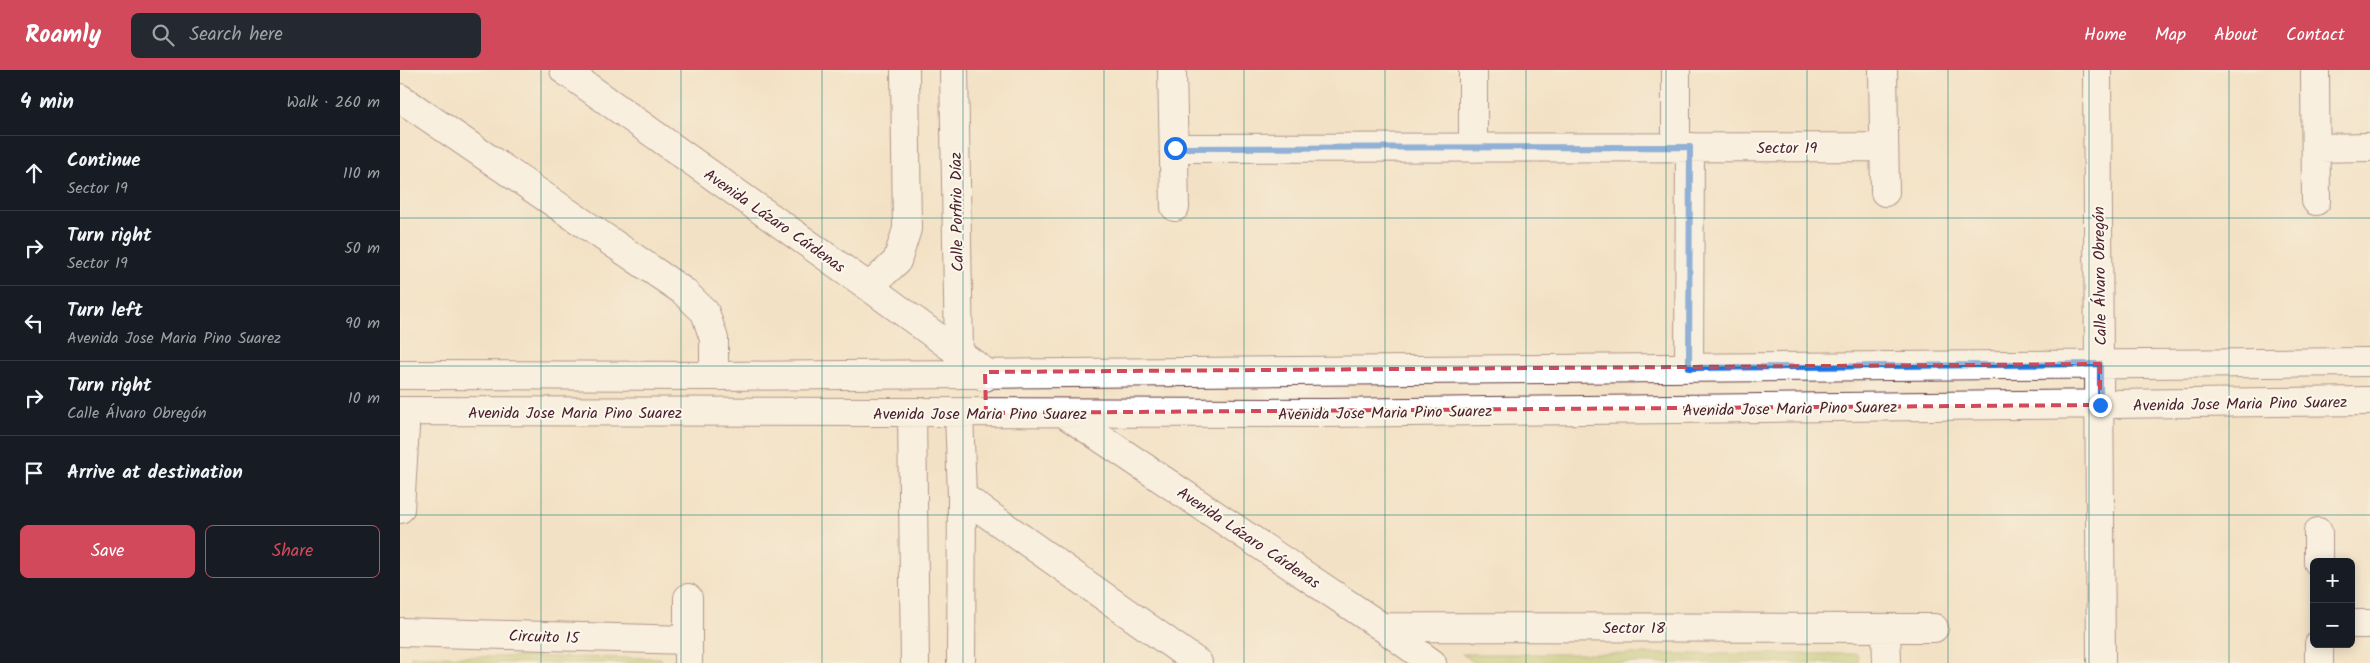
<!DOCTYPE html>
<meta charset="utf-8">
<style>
body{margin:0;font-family:Kalam,sans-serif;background:#242831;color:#f1f3f6}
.controls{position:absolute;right:15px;bottom:15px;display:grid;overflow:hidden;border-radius:8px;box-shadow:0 2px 12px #0003}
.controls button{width:45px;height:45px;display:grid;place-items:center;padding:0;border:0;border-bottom:1px solid #363941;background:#171b24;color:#f1f3f6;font:25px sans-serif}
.stop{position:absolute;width:15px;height:15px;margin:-11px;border:4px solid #1a73e8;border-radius:50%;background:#fff}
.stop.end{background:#1a73e8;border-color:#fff;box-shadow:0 1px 5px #0008}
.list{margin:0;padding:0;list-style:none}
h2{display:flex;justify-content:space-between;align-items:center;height:65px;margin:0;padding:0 20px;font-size:21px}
h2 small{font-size:16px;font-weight:400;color:#9ea1a6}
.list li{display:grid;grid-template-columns:32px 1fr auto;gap:15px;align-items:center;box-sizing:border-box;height:75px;padding:0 20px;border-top:1px solid #363941}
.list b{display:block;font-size:19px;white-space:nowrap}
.list p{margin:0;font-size:16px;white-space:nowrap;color:#9ea1a6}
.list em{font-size:16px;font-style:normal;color:#9ea1a6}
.actions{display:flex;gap:10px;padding:15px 20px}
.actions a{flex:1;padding:11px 0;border:1px solid #d1495b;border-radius:8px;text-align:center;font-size:18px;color:#d1495b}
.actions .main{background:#d1495b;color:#fff}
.icon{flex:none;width:28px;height:28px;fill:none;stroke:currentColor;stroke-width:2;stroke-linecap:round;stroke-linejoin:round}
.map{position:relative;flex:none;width:1970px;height:593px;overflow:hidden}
header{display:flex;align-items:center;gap:30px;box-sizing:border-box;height:70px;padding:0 25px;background:#d1495b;color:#fff}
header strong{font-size:24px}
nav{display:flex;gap:28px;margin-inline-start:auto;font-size:18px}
.search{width:350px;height:45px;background:#242831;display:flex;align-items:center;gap:12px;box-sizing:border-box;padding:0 18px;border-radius:8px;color:#9ea1a6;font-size:19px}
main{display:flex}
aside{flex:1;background:#171b24}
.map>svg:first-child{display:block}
.green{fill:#b0c569;stroke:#7d724a}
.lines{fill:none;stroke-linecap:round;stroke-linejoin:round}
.minor-casing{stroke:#633c42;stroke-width:30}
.minor{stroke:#fff;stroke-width:28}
.route{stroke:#1a73e8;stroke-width:6}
.marked{fill:none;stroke:#d1495b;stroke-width:4;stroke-dasharray:10 6;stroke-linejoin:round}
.grid{fill:none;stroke:#0f766e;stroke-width:1;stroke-opacity:0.55}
.labels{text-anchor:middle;stroke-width:4;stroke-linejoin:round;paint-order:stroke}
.street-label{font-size:16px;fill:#4a1f2b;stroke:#fbf7ec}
</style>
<header>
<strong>Roamly</strong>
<div class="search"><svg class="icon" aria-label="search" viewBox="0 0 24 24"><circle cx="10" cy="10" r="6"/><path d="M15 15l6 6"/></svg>Search here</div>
<nav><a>Home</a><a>Map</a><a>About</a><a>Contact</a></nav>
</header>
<main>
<aside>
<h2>4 min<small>Walk · 260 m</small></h2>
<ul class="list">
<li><svg class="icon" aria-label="ahead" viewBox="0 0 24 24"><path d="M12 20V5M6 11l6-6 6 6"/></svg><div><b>Continue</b><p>Sector 19</p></div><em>110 m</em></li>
<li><svg class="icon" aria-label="right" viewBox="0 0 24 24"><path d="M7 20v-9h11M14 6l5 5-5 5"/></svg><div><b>Turn right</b><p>Sector 19</p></div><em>50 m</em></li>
<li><svg class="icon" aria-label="left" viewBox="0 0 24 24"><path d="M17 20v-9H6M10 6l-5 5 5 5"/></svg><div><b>Turn left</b><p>Avenida Jose Maria Pino Suarez</p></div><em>90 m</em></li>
<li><svg class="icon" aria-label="right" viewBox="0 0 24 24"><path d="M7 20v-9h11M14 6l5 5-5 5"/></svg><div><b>Turn right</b><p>Calle Álvaro Obregón</p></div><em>10 m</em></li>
<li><svg class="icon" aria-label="arrive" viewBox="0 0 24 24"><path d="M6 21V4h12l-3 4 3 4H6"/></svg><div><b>Arrive at destination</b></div></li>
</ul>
<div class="actions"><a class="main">Save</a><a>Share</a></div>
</aside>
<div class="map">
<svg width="1970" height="593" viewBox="0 0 1970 593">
<rect width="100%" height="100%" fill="#fbf7ec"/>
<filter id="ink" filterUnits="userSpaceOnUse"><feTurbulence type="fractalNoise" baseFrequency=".02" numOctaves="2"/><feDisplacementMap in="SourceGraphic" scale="10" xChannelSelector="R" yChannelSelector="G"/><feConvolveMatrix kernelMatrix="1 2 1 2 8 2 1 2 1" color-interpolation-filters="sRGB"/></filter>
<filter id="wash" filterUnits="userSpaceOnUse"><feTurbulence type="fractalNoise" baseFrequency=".0096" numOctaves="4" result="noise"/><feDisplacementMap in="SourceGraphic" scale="20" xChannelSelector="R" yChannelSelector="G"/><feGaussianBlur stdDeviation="1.12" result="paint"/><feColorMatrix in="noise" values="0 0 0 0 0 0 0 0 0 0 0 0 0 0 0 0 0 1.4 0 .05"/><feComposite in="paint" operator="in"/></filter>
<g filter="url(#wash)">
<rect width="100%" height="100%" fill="#f3e1c5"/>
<path class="green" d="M1062,584H1457L1458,593H1075Z
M11,586L261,588V593H11Z"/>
</g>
<g filter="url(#ink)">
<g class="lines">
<g class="minor-casing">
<path id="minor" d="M164,0L469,217L585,302V307
M554,0L559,283
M772,0L775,137
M1276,0V78
M1483,0L1485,122
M1697,0L1701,593
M1915,0L1916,131
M0,28L283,221L305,242L314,269V306
M775,78L1484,77
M1073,78V0
M1916,78L1970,77
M469,217L497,191L507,159L505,0
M1289,298L1290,77
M0,305L314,306L1970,292
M0,341L925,343L1970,331
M512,343L515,593
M559,343L562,426L561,593
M665,344L982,557L1032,593
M562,426L798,593
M0,439L6,341
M1918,462V492
M1951,554H1970
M982,557L1534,558
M1486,558L1487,593
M0,562L288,570
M1919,574V593
M288,593V528"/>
</g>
<use href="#minor" class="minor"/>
</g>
</g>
<g class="lines" filter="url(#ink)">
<path class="route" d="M775,78L1290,77L1289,298L1700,294V335"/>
</g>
<path d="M0 0H1970V593H0ZM1700,294V335L586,343L585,302Z" fill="#f3e1c5" fill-opacity=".55" fill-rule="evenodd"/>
<path class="marked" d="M1700,294V335L586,343L585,302Z"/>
<path class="grid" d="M141,0V593M281,0V593M422,0V593M563,0V593M704,0V593M844,0V593M985,0V593M1126,0V593M1266,0V593M1407,0V593M1548,0V593M1689,0V593M1829,0V593M0,148H1970M0,296H1970M0,445H1970"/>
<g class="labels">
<g class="street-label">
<text x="1387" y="83">Sector 19</text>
<text transform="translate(556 142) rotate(-91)" y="6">Calle Porfirio Díaz</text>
<text transform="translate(375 150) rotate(35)" y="6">Avenida Lázaro Cárdenas</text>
<text transform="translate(1699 206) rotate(-91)" y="6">Calle Álvaro Obregón</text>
<text transform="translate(1840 333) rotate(-1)" y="6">Avenida Jose Maria Pino Suarez</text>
<text transform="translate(1390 338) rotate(-1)" y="6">Avenida Jose Maria Pino Suarez</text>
<text x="175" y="348">Avenida Jose Maria Pino Suarez</text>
<text transform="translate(985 342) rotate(-1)" y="6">Avenida Jose Maria Pino Suarez</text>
<text x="580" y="349">Avenida Jose Maria Pino Suarez</text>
<text transform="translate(849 467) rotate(34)" y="6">Avenida Lázaro Cárdenas</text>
<text x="1234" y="563">Sector 18</text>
<text transform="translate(144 566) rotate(2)" y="6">Circuito 15</text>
</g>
</g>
</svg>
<div class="controls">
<button>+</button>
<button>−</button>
</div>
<div class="stop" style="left:775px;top:78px"></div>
<div class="stop end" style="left:1700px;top:335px"></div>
</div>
</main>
